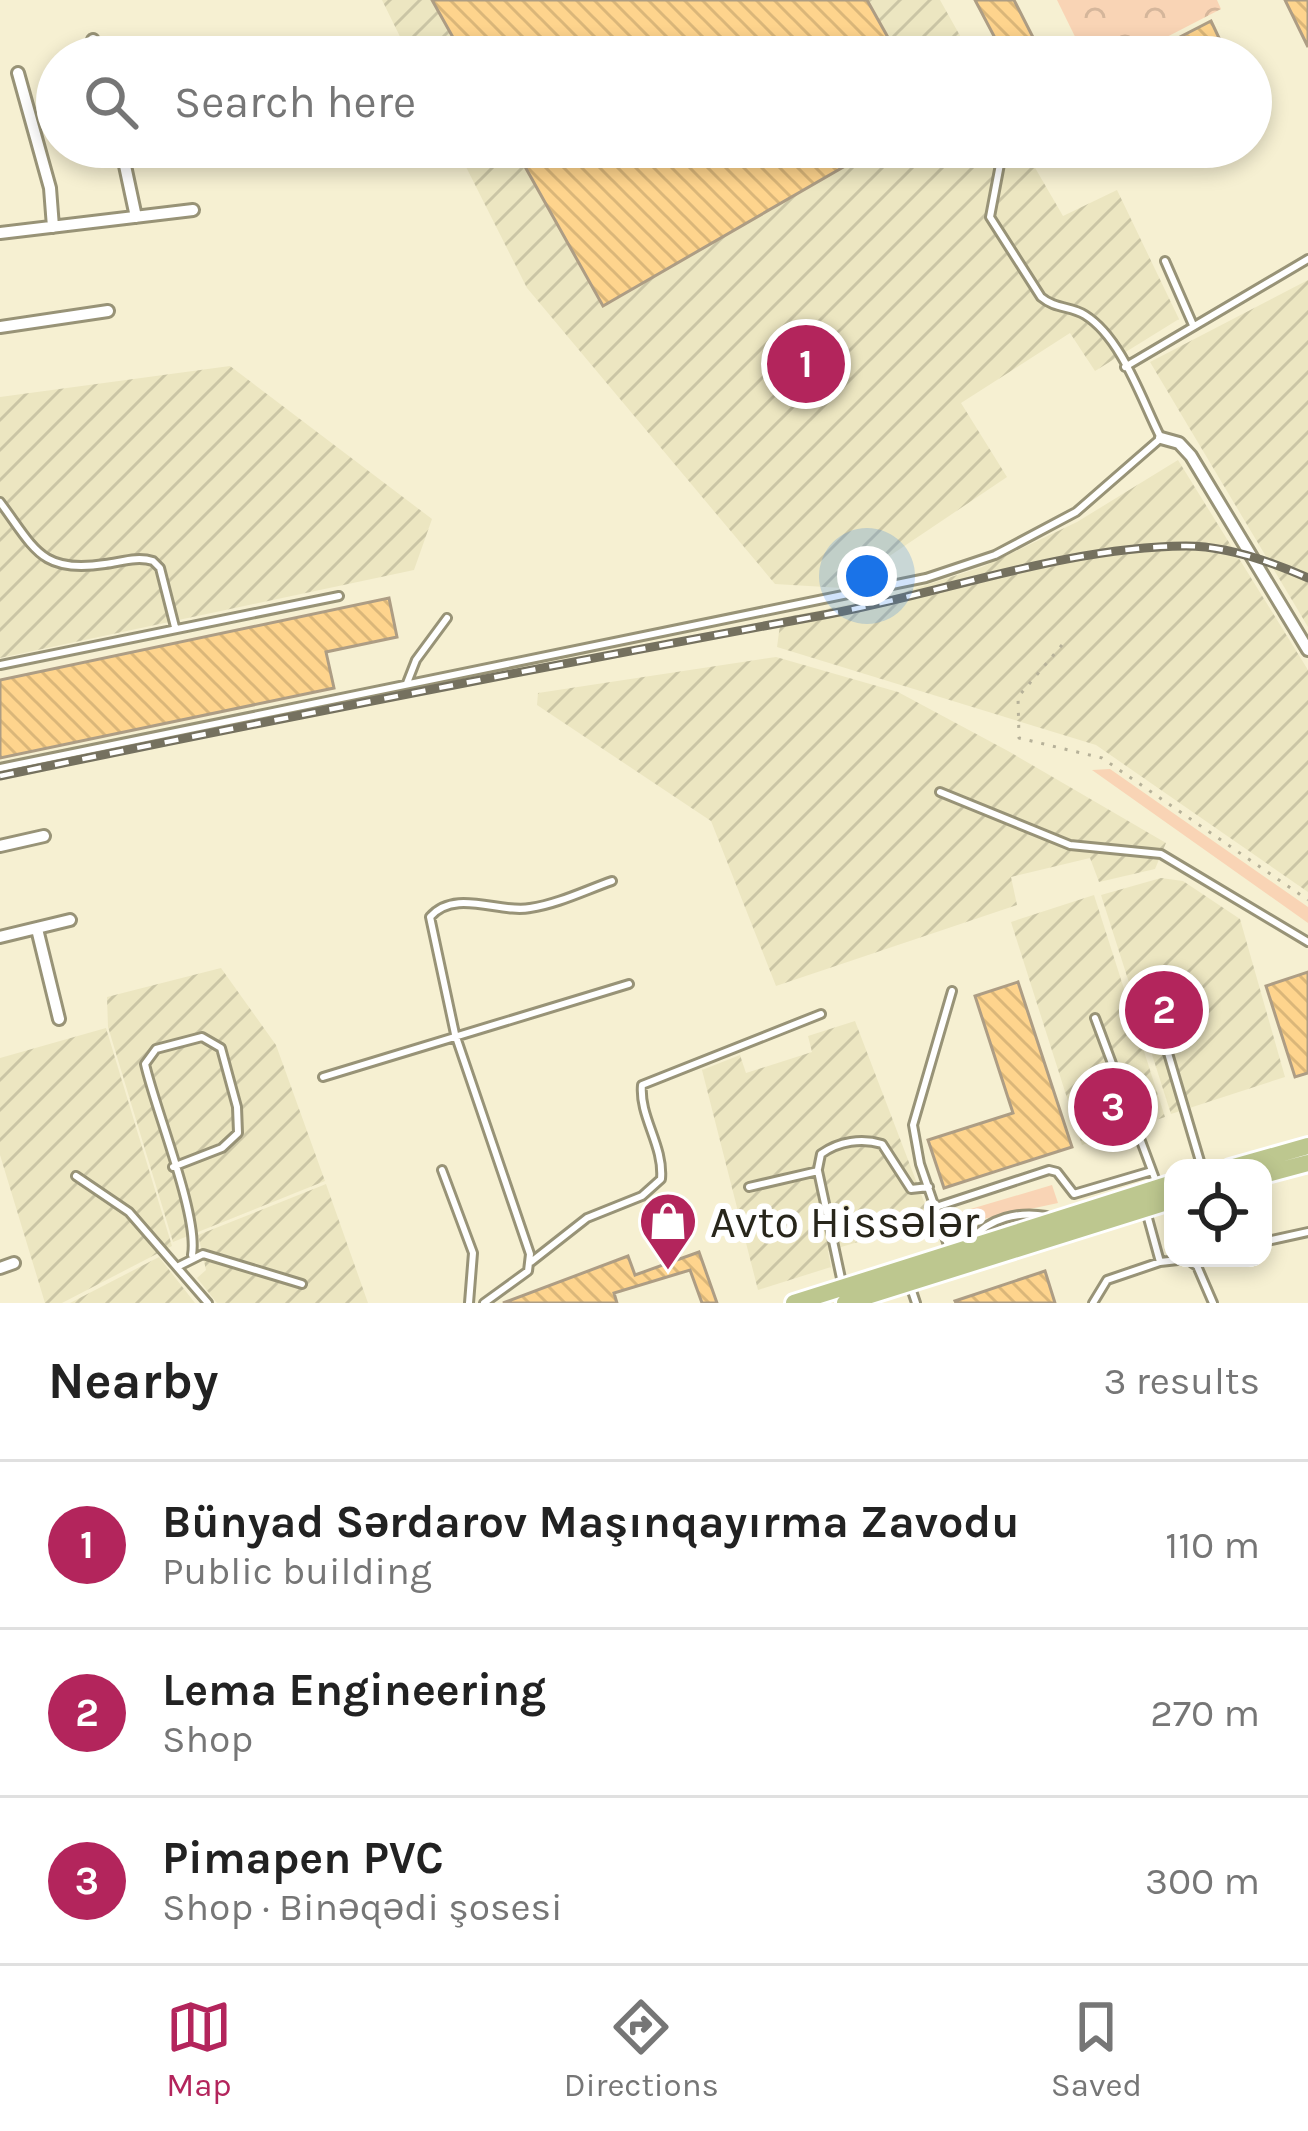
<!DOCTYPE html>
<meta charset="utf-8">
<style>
body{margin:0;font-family:Karla,sans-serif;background:#f2f2f2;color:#222}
.controls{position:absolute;right:36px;bottom:36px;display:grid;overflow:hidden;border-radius:24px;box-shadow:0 6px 18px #0003}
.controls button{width:108px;height:108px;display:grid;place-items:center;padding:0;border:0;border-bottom:3px solid #e0e0e0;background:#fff;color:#222;font:60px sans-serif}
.you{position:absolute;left:867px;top:576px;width:42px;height:42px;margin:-30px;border:9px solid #fff;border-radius:50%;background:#1a73e8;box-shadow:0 0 0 18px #1a73e833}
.badge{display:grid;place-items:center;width:78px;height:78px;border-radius:50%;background:#b3255c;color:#fff;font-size:39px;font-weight:700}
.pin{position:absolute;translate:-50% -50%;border:6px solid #fff;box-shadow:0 3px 12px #0006}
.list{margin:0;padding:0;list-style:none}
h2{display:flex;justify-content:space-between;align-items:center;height:156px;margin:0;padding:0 48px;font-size:51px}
h2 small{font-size:39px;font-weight:400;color:#767676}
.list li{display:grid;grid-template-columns:78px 1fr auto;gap:36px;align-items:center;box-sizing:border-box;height:168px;padding:0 48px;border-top:3px solid #e0e0e0}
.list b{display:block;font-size:45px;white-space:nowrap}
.list p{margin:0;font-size:39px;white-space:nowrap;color:#767676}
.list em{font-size:39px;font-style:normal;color:#767676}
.icon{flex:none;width:66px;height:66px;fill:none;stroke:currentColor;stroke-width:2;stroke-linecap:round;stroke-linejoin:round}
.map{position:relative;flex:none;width:1308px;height:1303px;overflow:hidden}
.search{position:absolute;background:#fff;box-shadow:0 6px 18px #0003;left:36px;right:36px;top:36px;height:132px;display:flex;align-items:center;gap:30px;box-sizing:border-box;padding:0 42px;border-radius:66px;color:#767676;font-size:45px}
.sheet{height:660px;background:#fff}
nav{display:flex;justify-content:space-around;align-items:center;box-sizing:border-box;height:168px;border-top:3px solid #e0e0e0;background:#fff;font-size:33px;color:#767676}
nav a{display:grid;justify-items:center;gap:6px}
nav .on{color:#b3255c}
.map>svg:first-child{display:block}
.industrial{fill:url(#industrial-furrows)}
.grass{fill:#f9d4b5}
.park{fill:url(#park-crowns)}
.building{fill:url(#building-back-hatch);stroke:#ad9d84;stroke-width:3}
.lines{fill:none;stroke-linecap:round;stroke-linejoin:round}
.lane-casing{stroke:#989377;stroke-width:12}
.street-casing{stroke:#989377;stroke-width:16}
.primary-casing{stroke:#fff;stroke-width:22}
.path{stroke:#b6b199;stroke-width:3;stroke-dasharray:3 9;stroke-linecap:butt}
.lane{stroke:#fff;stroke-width:6}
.street{stroke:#fff;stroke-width:10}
.primary{stroke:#bdc78f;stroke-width:16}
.rail-casing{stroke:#75715f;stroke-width:9}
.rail{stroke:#fff;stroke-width:4.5;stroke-dasharray:14;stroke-linecap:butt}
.labels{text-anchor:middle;stroke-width:12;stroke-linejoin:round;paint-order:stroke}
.poi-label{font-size:45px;fill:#28261b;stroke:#fff;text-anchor:start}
</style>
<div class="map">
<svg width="1308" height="1303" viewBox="0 0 1308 1303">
<defs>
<pattern id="industrial-furrows" width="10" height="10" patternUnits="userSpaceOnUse" patternTransform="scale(3)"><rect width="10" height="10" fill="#ece6c1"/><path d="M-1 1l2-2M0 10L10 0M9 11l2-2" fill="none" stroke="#cac5a5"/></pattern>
<pattern id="park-crowns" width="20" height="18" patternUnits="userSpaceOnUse" patternTransform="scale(3)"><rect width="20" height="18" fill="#f9d4b5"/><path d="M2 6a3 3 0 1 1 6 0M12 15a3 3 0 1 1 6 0" fill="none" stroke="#d5b69b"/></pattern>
<pattern id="building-back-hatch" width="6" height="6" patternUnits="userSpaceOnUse" patternTransform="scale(3)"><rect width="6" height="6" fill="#fed48d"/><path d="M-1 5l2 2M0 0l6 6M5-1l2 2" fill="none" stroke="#dab679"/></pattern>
</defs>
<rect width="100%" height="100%" fill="#f6f0d2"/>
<path class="industrial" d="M382,0H940L972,57H410Z
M456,147H1023L1063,216L1117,190L1179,319L1095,371L1070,333L961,403L1007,477L842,588L775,584L527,288Z
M1308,280V627L1150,362Z
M230,366L432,519L414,570L0,658V397Z
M1178,460L1308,670V892L1096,745L777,647L781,618L892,596L982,567L1077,522Z
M776,657L898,692L1008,751L1166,843L1155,869L1099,882L1090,858L1011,877L1017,905L776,986L711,821L537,705L538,693Z
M1161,878L1183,881L1240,919L1285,1077L1171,1114L1101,895Z
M1094,895L1165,1117L1082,1145L1011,922Z
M221,968L276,1045L325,1181L173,1242L108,1027L107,997Z
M855,1021L931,1220L828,1251L831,1267L758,1290L702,1070L740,1055L746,1073L812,1052L808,1036Z
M106,1028L172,1246L62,1303H45L0,1155V1058Z
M326,1184L368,1303H217L197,1278L206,1270L198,1235Z
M159,1257L195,1303H70Z"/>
<path class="grass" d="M1110,769L1308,907V923L1092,770Z
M1052,1185L1058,1203L983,1219L953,1238L947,1216Z"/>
<path class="park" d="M1057,0H1217L1221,9L1128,57H1085Z"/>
<path class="building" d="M432,0H867L899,57H464Z
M975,0H1014L1043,57H1005Z
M1285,0H1308V47Z
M1211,21L1228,57H1141Z
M514,147H878L603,306Z
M389,598L397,637L326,652L334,688L0,758V680Z
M1308,972V1073L1295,1077L1266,986Z
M1018,982L1072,1147L944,1188L928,1140L1013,1113L975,996Z
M699,1252L717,1303H702L690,1270L614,1293L617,1303H503L628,1256L635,1275Z
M1045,1271L1055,1303H956L955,1301Z"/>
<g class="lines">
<g class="lane-casing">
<path id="lane" d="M1165,261L1193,325
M1125,367L1308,259
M0,502C35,549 41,574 105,564C121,562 137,556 153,561L160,568L175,627
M0,665L339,596
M407,683L416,660L447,618
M0,768L926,578L995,555L1076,512L1161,438C1142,401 1122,338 1085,315C1071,306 1055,309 1041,297L990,217L1001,159
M940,792L1070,845L1161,854L1308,942
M1095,1018L1157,1184
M1165,1043L1202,1168
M323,1077L629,984
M173,1167L222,1148L238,1133L237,1107L221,1048L202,1037L156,1049L145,1064C155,1109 199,1216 192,1255
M818,1169L821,1154C839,1141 862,1138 882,1144L911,1189L929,1187
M442,1170L473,1253L469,1303
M76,1176L129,1212L208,1303
M749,1187L818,1171L842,1283
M936,1207L1049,1170L1057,1172L1074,1194L1152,1171
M1146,1211L1160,1262L1187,1259L1197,1266L1213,1303
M971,1240C989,1218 1019,1211 1046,1216
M1263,1242L1308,1232
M950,1251L920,1164L913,1125L952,991
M531,1262L587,1218L642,1196L661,1179C664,1145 639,1117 642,1085L821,1014
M179,1266L203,1254L302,1284
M910,1285L916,1303
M484,1303L528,1271L530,1254L455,1034L430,917C455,888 500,914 530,908C558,904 586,890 612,881
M1093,1303L1107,1280L1160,1262"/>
</g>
<g class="street-casing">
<path id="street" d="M93,40L97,57
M18,73L50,188L53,227
M121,147L136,217
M0,233L193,210
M0,327L108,311
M1161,438L1179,443L1191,456L1308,650
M0,846L44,836
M37,929L59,1019
M0,937L70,920
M0,1268L14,1263"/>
</g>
<g class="primary-casing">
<path id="primary" d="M1230,1168L1308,1146
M1263,1175L1308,1163
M794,1303L1173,1183
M845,1303L1173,1200"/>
</g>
<path class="path" d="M1062,645L1018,697L1019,738L1102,758L1308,900"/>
<use href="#lane" class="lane"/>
<use href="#street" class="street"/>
<use href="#primary" class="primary"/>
<g class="rail-casing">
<path id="rail" d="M0,776C276,719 552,665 829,614C946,592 1066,547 1186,546C1226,546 1272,562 1308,578"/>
</g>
<use href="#rail" class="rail"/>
</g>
<defs>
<g id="shop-pin" transform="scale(3)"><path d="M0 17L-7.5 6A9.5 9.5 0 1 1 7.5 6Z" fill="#b3255c" stroke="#fff"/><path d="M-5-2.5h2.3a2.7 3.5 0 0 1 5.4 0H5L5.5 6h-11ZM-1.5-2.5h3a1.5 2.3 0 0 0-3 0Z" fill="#fff"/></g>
</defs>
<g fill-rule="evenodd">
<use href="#shop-pin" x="668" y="1221"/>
</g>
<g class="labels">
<g class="poi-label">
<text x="710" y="1237">Avto Hissələr</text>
</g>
</g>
</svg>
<div class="controls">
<button><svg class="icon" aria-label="locate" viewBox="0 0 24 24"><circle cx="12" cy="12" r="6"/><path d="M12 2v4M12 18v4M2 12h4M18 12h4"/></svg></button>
</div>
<div class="you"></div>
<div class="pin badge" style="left:806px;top:364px">1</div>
<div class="pin badge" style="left:1164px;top:1010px">2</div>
<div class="pin badge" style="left:1113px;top:1107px">3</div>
<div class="search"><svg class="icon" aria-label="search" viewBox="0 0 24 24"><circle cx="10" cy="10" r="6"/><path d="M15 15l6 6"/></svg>Search here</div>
</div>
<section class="sheet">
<h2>Nearby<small>3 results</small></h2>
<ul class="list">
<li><span class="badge">1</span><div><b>Bünyad Sərdarov Maşınqayırma Zavodu</b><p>Public building</p></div><em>110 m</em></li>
<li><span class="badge">2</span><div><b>Lema Engineering</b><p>Shop</p></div><em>270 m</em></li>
<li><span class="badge">3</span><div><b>Pimapen PVC</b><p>Shop · Binəqədi şosesi</p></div><em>300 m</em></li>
</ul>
</section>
<nav>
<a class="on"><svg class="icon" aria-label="map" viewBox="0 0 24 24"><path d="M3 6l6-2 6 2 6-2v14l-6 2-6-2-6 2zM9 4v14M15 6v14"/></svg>Map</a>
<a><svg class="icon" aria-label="directions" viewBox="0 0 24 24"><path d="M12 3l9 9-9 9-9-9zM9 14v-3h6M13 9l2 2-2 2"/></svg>Directions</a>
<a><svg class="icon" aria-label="saved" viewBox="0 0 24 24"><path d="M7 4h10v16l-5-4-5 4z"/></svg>Saved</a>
</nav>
